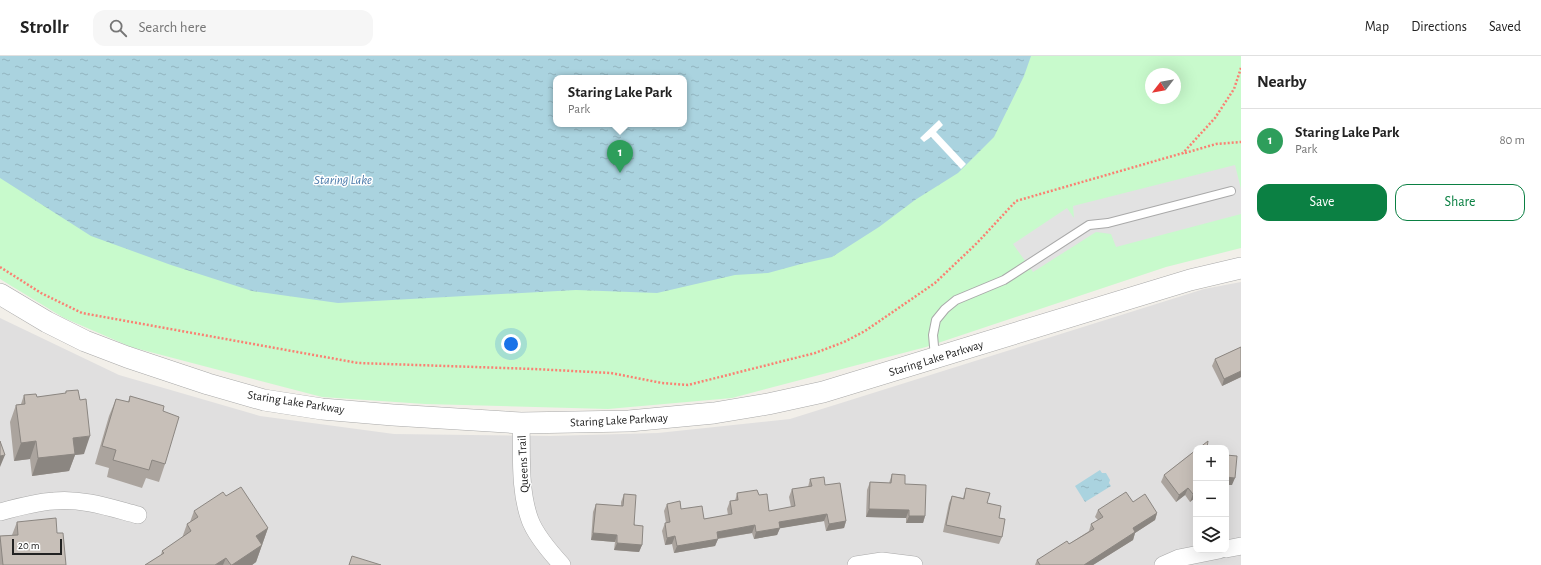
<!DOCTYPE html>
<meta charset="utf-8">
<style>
body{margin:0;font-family:"Alegreya Sans",sans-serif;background:#f6f6f6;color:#222}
.controls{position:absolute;right:12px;bottom:12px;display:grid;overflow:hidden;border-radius:8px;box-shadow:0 4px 16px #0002}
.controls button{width:36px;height:36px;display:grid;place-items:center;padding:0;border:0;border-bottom:1px solid #e0e0e0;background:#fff;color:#222;font:20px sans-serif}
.compass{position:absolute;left:1145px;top:12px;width:36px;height:36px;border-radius:50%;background:#fff;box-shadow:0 4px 16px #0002;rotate:239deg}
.scale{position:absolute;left:12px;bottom:10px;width:50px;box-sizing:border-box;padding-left:4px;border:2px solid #222;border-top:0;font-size:11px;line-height:14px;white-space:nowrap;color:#222;-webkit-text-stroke:3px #fff;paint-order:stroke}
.you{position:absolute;left:511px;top:288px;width:14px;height:14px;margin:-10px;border:3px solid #fff;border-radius:50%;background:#1a73e8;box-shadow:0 0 0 6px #1a73e833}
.badge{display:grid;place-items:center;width:26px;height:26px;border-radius:50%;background:#0b8043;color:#fff;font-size:13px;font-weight:700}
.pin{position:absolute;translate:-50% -33px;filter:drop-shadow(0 1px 2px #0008)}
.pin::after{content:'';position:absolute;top:21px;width:14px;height:12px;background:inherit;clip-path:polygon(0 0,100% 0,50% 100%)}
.popup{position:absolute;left:553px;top:19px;width:134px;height:52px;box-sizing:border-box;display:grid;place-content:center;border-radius:8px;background:#fff;filter:drop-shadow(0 1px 3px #0005);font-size:13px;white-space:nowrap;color:#767676}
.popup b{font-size:15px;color:#222}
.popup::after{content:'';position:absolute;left:50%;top:100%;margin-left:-8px;border:8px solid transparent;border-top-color:#fff}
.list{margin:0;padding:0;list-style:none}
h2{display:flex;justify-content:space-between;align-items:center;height:52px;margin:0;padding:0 16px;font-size:17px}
h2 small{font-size:13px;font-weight:400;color:#767676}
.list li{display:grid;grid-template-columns:26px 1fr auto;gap:12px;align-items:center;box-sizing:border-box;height:64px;padding:0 16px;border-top:1px solid #e0e0e0}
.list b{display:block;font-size:15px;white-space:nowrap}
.list p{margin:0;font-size:13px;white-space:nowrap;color:#767676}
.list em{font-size:13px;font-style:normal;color:#767676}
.actions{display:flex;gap:8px;padding:12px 16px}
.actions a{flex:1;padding:9px 0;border:1px solid #0b8043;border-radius:12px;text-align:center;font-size:14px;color:#0b8043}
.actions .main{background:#0b8043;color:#fff}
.icon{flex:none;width:22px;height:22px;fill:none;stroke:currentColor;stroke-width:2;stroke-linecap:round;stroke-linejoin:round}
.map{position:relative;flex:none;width:1241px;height:509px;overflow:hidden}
header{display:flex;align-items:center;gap:24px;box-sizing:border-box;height:56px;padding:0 20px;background:#fff;border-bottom:1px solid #e0e0e0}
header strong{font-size:19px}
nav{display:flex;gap:22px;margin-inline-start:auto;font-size:14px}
.search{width:280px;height:36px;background:#f6f6f6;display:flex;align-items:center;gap:10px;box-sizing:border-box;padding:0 14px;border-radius:12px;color:#767676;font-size:15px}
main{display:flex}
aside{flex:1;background:#fff}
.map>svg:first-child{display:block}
.residential{fill:#e0dfdf;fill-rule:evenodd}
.park{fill:#c8facc;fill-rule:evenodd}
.parking{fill:#e2e2e2}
.water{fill:url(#water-ripples);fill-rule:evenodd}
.pier{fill:#fff}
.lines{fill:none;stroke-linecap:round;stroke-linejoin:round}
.service-casing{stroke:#a9a9a9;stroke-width:10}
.minor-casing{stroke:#a9a9a9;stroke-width:18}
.tertiary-casing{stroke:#a9a9a9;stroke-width:22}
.path{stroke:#fa8072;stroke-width:2.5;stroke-dasharray:2 2;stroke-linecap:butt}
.service{stroke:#fff;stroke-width:8}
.minor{stroke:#fff;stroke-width:17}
.tertiary{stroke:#fff;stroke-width:21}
.wall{fill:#aba49e}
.shaded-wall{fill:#8b8681}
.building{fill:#c7bfb8;stroke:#8b8681}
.labels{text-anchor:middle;stroke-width:3;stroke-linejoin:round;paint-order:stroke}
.street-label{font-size:12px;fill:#222;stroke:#fff}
.water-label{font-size:13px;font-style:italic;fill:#4a7aab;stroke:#fff}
</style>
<header>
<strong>Strollr</strong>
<div class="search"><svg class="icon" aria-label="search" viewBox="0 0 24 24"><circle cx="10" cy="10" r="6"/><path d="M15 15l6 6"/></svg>Search here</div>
<nav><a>Map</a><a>Directions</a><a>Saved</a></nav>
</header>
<main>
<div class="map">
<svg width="1241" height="509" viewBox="0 0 1241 509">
<defs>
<pattern id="water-ripples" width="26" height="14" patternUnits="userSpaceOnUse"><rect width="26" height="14" fill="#aad3df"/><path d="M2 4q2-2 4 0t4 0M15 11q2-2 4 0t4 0" fill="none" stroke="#92b5bf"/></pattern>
</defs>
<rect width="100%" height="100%" fill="#f2efe9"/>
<path class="residential" d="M1241,226V509H0V262L119,319L260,360L394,378L550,380L658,377L790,363L1204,233ZM1196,392H1226V494H1196Z"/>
<path class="park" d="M0,0H1241V192L1166,211L926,291L732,342L608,353L425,348L322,341L131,291L64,262L0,223ZM1151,18H1175V42H1151ZM556,22H684V68H556Z"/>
<path class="parking" d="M1235,109L1241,133V158L1116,191L1111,178L1096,176L1033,216L1013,188L1067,152L1074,162L1073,150Z"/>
<path class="water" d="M0,0H1031L1024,20L994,81L958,117L915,144L879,171L832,201L801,208L768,217L735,219L657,237L576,234L338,247L252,235L171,209L91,180L0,122ZM556,22H684V68H556Z
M1100,414L1102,417H1106L1110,424L1109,427L1111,430L1085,446L1075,430Z"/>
<path class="pier" d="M939,64L943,69L936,76L966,108L961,113L931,81L924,86L920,82Z"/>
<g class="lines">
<g class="service-casing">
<path id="service" d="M935,301L933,279L936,264L945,253L956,244L1004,224L1089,169L1108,167L1231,135"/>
</g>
<g class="minor-casing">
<path id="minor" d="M521,367C522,399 519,434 530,464C536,480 551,497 562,509
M0,456C18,451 36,446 54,445C82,442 111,452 138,459
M1226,493L1241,490
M856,509L882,505L914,509
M1163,509L1179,502L1219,494"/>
</g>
<g class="tertiary-casing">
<path id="tertiary" d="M0,238L47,266L85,285L127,301L208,328L264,344L322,353L393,359L521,367L629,365L714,357L768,348L823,336L1190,224L1241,212"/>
</g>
<path class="path" d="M1185,97L1216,88L1241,86
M0,211L41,237L82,257L358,307L534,313L611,317L662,327L688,329L815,297L844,286L865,275L935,227L977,187L1016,145L1183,97L1215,62L1234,33L1241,12"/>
<use href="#service" class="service"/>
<use href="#minor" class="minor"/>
<use href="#tertiary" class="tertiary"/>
</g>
<path class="wall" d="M1241,291V321L1222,330L1212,310L1215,303Z
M66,335L84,398L75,399L69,415L32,420L30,403L14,405L10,366L16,349L21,348L24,339L37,341L65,338Z
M130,340L163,355L165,408L159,426L146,422L142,432L107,421L109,412L95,408L109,360L116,343L128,346Z
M1196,394V441L1190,446L1185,439L1176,446L1161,426L1164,419Z
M892,418L905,428L925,460L923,467H906V462L866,461L867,434L870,426L889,427Z
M810,423L825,429L846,465L844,472L826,475L824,465L780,472L777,479L754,483L752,477L718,483L715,490L674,497L672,488L665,489L662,475L665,467H666L664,455L667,448L704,463L728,459L727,453L730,445H735L737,437L759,439L769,455L791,451L789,441L792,433L808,431Z
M966,432L987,447L999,462L1002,481L999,488L943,476L949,447L952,440L963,442Z
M624,438L642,489L639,496L614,494L615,486L591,484L593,456L596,448L621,450V446Z
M226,440L268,472L256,506L252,509H145L161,499L162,495L182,482L187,468L190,466L194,455Z
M1133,446L1157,457L1155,464L1135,477L1133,484L1093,509H1035L1037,504L1069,488L1089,475L1091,468L1098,464L1095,461L1098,454Z
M17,466L57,477L66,509H0V480L12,479Z"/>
<path class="shaded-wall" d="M1241,315V321L1222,330L1224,323Z
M90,380L84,398L75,399L69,415L32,420L38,402L73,382Z
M36,385L30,403L14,405L21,387Z
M5,399L0,411V400Z
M1226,421L1235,422L1232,429H1226Z
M1188,432L1185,439L1176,446L1179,439Z
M1196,436V441L1190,446L1193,438Z
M869,453L909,454L906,462L866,461Z
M1157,457L1155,464L1135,477L1133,484L1093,509H1084L1133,472Z
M827,458L824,465L776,473L779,466Z
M909,460H925L923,467H906Z
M846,465L844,472L826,475L829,468Z
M755,469L752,477L714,483L717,476Z
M268,472L256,506L252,509H232L256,480Z
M780,472L777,479L754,483L756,476Z
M593,477L617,479L615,486L591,484Z
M675,480L672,488L665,489L667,482Z
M718,483L715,490L674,497L677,490Z
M617,487L642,489L639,496L614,494Z
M226,502L223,509H215Z"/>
<path class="building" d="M1241,291V315L1224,323L1215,303Z
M78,334L80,344L86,343L90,380L73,382L75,398L38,402L36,385L21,387L16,349L25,348L24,339L36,338L37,341L66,337V335Z
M130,340L164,350L163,355L179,361L165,408L152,404L149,414L113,404L116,394L102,390L116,343L129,346Z
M0,385L5,399L0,400Z
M1208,385L1207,392H1199Z
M1196,394V436L1193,438L1188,432L1179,439L1164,419Z
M1226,399L1237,400L1235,422L1226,421Z
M892,418L905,419V428L926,429L925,460H909V454L869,453L870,426L891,427Z
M824,421L825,429L840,427L846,465L829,468L827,458L779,466L780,472L756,476L755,469L717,476L718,483L677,490L675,480L667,482L665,467L670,466L667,448L680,445L681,453L702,450L704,463L732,458L730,445L738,444L737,437L757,434L759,439L767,438L769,455L795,450L792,433L812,430L810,423Z
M241,431L268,472L256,480L262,489L232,509H231L226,502L215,509H145L164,497L162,495L191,475L187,468L198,461L194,455L223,436L226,440Z
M966,432L990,437L987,447L1001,450L999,462L1005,463L1002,481L946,469L952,440L964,443Z
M1126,436L1133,446L1145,438L1157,457L1133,472L1135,476L1084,509H1040L1037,504L1067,485L1069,488L1094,473L1091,468L1103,461L1098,454Z
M624,438L636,439L634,469L643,470L642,489L617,487V479L593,477L596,448L623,450Z
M56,462L57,477H63L66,509H3L0,480L18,479L17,466Z
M352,500L381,509H349Z"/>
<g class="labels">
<g class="street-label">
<text transform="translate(936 302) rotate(-17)" y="4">Staring Lake Parkway</text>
<text transform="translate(296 346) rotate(9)" y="4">Staring Lake Parkway</text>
<text transform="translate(619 364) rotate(-3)" y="4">Staring Lake Parkway</text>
<text transform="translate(523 408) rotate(-93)" y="4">Queens Trail</text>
</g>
<g class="water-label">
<text x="343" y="128">Staring Lake</text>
</g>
</g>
</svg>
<div class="controls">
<button>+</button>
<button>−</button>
<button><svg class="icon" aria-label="layers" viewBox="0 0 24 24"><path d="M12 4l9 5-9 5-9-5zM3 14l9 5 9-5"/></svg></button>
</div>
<svg class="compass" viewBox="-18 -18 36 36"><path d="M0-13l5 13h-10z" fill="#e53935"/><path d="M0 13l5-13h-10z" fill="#767676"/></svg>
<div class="scale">20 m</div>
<div class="you"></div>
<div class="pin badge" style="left:620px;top:117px;background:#2e9e5b">1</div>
<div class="popup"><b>Staring Lake Park</b>Park</div>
</div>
<aside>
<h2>Nearby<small></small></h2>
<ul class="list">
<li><span class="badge" style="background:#2e9e5b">1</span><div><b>Staring Lake Park</b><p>Park</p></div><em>80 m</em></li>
</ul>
<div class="actions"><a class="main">Save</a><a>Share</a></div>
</aside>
</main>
